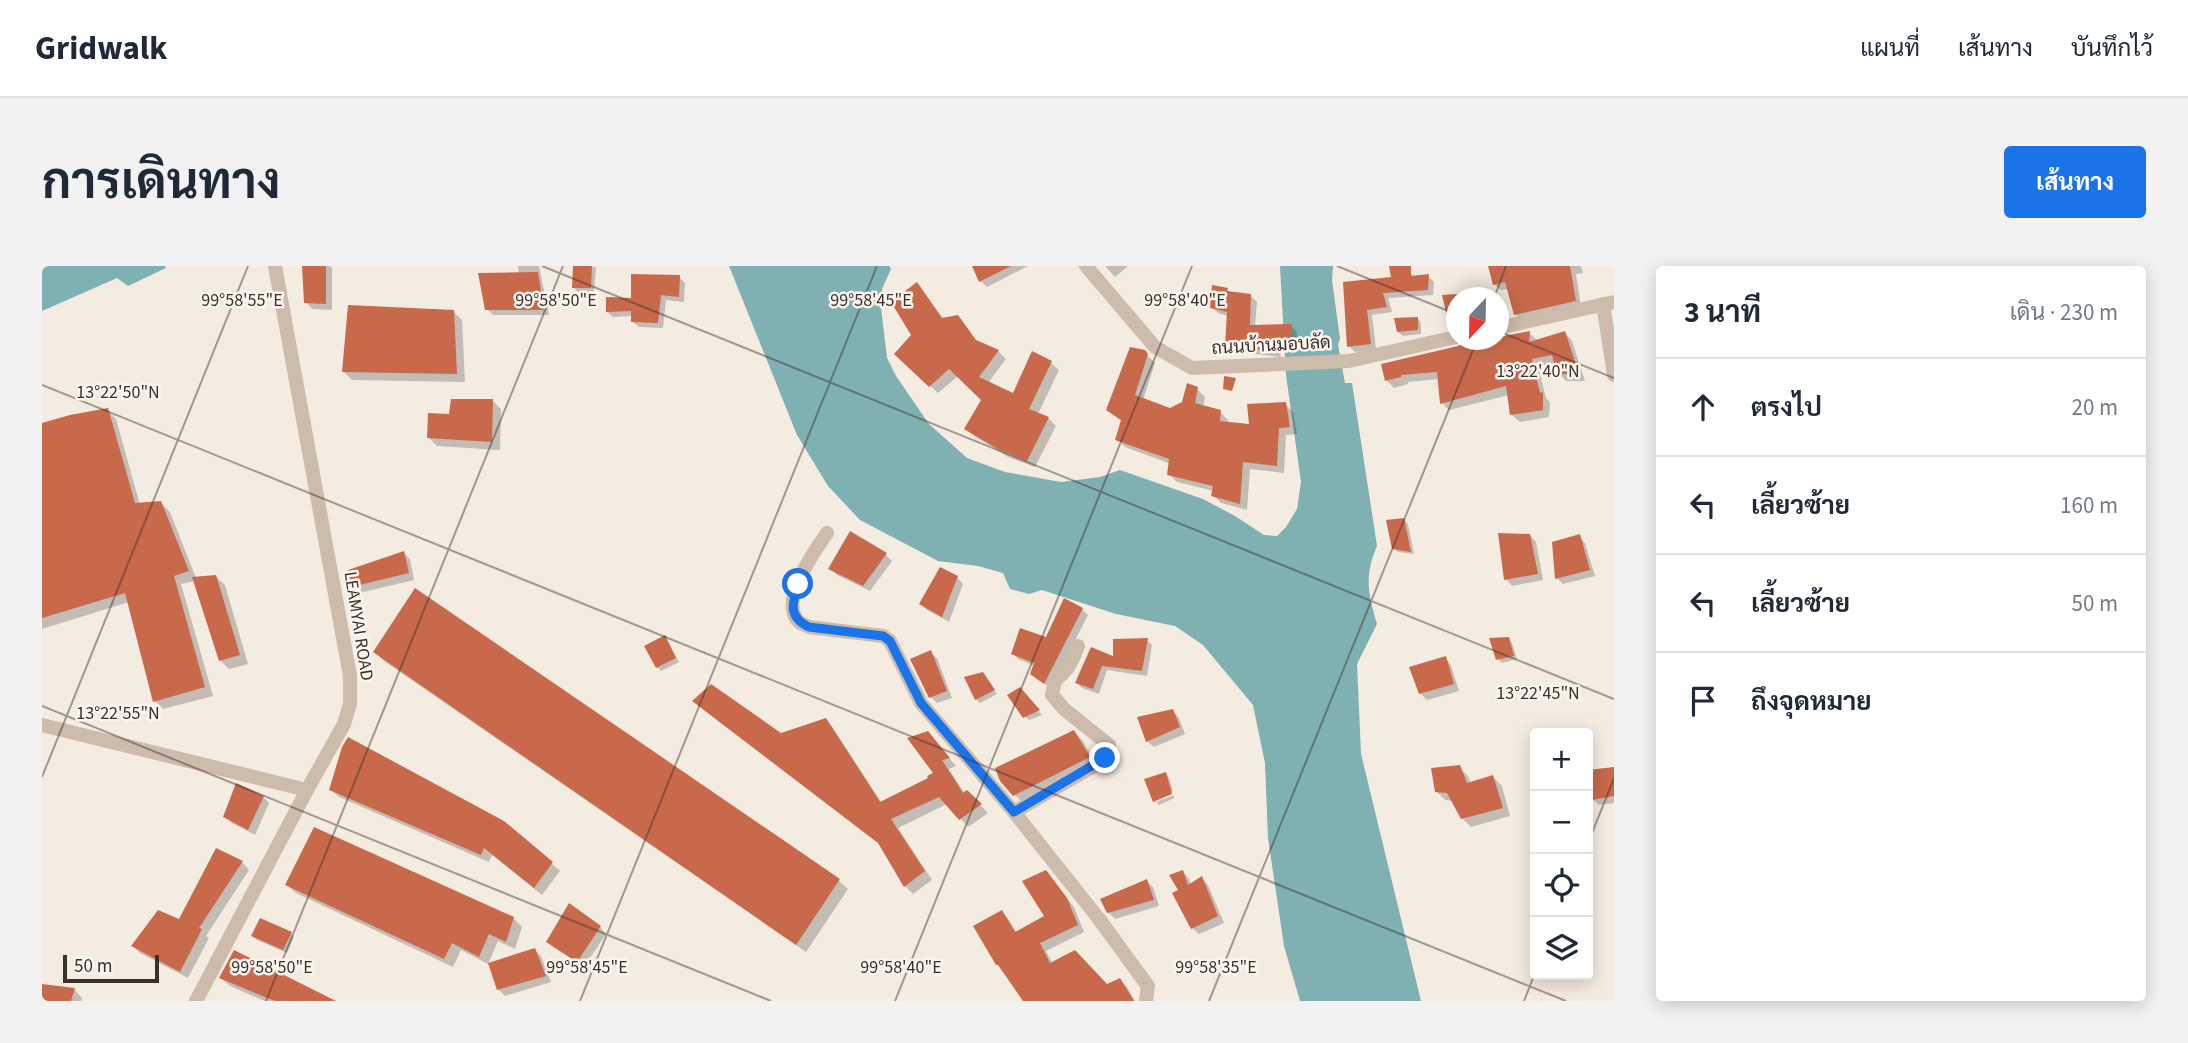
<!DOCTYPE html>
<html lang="th">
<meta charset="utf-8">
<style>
body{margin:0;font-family:"Source Sans 3",Sarabun,sans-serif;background:#f2f2f3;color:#1f2937}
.controls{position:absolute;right:21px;bottom:21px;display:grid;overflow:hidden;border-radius:7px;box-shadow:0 4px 18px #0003}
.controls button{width:63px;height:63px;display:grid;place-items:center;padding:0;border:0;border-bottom:2px solid #e0e1e3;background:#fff;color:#1f2937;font:35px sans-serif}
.compass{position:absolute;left:1404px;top:21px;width:63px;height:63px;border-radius:50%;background:#fff;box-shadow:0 4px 18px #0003;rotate:202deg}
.scale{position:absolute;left:21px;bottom:18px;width:96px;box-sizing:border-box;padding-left:7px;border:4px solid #3b302b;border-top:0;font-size:19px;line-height:24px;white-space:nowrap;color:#3b302b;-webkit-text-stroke:5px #fbf5ee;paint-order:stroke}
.stop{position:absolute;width:21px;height:21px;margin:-16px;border:5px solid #1a73e8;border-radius:50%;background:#fff}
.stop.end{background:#1a73e8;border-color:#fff;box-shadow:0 2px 7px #0008}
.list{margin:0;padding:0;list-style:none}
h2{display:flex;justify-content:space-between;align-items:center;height:91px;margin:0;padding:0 28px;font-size:30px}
h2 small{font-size:23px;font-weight:400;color:#747a83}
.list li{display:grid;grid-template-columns:46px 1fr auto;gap:21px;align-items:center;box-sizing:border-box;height:98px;padding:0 28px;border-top:2px solid #e0e1e3}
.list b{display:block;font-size:26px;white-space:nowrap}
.list em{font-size:23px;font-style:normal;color:#747a83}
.icon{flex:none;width:38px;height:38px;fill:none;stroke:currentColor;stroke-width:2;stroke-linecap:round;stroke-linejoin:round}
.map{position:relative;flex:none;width:1572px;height:735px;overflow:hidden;border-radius:7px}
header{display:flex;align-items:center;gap:42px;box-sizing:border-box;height:98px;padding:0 35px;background:#fff;border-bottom:2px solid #e0e1e3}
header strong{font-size:33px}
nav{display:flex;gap:38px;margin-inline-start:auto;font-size:24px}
.intro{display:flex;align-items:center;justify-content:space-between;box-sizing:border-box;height:168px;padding:0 42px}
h1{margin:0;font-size:49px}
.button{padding:18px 32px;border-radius:7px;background:#1a73e8;color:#fff;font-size:24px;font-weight:700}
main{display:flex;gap:42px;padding:0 42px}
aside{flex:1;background:#fff;border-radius:7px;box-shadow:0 4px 18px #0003}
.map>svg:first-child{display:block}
.water{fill:#7fb0b2}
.shadow{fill:#0003}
.building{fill:#c8694b}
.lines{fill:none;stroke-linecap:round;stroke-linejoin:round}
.minor{stroke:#cdbbac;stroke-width:14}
.route{stroke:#1a73e8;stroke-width:9}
.ticks{fill:none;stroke:#3b302b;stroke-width:2;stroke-opacity:0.45}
.labels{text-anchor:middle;stroke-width:5;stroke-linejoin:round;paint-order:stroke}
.street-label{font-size:18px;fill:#3b302b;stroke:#fbf5ee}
.ticks-label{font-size:18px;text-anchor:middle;fill:#3b302b;stroke:#fbf5ee;stroke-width:5;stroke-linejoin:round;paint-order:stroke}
</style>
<header>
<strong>Gridwalk</strong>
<nav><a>แผนที่</a><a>เส้นทาง</a><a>บันทึกไว้</a></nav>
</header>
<div class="intro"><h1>การเดินทาง</h1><a class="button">เส้นทาง</a></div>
<main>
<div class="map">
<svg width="1572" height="735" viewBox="0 0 1572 735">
<rect width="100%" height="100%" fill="#f4ebe1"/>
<path class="water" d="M0,0H123L124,2L86,20L75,12L0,45Z
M687,0H847L849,3L840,23L839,42L845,92L854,110L887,158L925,192L963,206L1019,216L1058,211L1078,204L1161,233L1193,250L1222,269L1235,270L1244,261L1255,243L1259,216L1244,109L1238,0H1291L1290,14L1298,73L1296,79L1303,117H1310L1335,280C1322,310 1326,328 1335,358L1315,398L1319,488L1379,735H1258L1242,680L1226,572L1223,497L1211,439L1161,379L1133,360L1074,348L1000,324L987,328L968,323L961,307L936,300L896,295L818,254L786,220L755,169Z"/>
<path class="shadow" d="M261,0H288L290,2V44L270,43L264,36Z
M476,0H497L507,49H451L445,43L477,8Z
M532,0L554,1L552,25L536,26L532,22Z
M935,0H986L945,21L939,15Z
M1063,0H1086L1073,11Z
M1448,0H1539L1541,7L1534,8L1539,41L1480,54L1473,48L1466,23L1459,24L1452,18Z
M1368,7L1373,11L1386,10L1392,16L1391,29L1346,32L1350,46L1330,49L1334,83L1313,86L1307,80L1303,18L1351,13Z
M637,11L643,17L642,36L624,34L621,62L597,61L591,56V50L571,51L565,46Z
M875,18L902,54L915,51L936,77L956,85L964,93L946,117L972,129L991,88L1009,97L1017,104L996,148L1006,152L1014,160L993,201L966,191L932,170L924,163L941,134L916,110L896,127L854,88L871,70Z
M1185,24L1189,28L1209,30L1215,36L1213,60H1249L1255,66L1254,83L1237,82L1239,91L1191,85L1185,79L1186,50L1176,47L1170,41Z
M1439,26L1444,32H1414V56L1406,50L1402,31Z
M411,45L420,54L423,116L310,114L301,105Z
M1376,53L1379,57V68L1361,70L1356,66Z
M1487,67L1495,74L1523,67L1530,75L1543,115H1524L1517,107L1514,97L1496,100L1504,132L1508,136L1507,151L1478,156L1470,149L1467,129L1407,144L1400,137L1397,113L1366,116V118L1352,122L1344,114L1417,82L1423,77L1440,74H1456Z
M1102,86L1113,97L1101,134L1128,144L1141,137L1155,123L1163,131L1161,141L1178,146L1186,154V157L1209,160L1243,138L1251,146L1255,168L1244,169L1242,207L1208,203L1205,244L1179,237L1171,229L1172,225L1135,216L1127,208L1129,198L1083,181L1075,173L1081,156L1066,144Z
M450,134L459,143L458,184L395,180L387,172L409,150Z
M65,144L74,153L98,239L119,237L128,246L154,312L174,311L183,319L206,398L187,403L178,394L153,315L139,318L171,430L121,443L113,435L87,336L0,363V159Z
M1362,254L1366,258L1372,288L1356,286L1351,282Z
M808,267L844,289L850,295L828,325L795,309L788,302Z
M1488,269L1494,276L1501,314L1470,320L1464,313Z
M1537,270L1543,277L1553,310L1521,318L1515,312Z
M362,287L368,293L372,314L317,327L311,320Z
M915,311L921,318L907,356L885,344L879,338Z
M374,324L797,615L806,623L764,686L342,395L333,386Z
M1040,343L1046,349L1009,422L995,413L993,400L976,393L971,387L1005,374Z
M623,371L637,396L619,405L615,401Z
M1466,373L1470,377L1475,393L1460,397L1456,393Z
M1105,374L1110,379L1105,410L1065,404L1057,428L1040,422L1035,417L1050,383L1072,393Z
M888,386L895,392L910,432L895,437L889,431Z
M1403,392L1409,399L1417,425L1385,434L1378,427Z
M944,413L955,428L938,437L934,433Z
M978,423L1000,449L987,454L983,450Z
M1131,445L1137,452L1143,468L1112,481L1105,475Z
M783,454L791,462L840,537L889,513L894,508L893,475L914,500L907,503L923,528L925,526L946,547L926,561L905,538L856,562L890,614L871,628L863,620L840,579L738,469Z
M1032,466L1041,475L1055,500L981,537L972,528Z
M1417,501L1426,510L1429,517L1451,511L1460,520L1468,550L1429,561L1420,552L1411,535L1403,534L1394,525Z
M1572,502V537L1557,539L1551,533Z
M1124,508L1127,512L1131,525L1112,533Z
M289,523L509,597L518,605L500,629L450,589L447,596L297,531Z
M1132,529V532L1117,539L1114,536Z
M221,531L227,537L213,569L190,557L183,551Z
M200,596L207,604L164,670L167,672L146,712L98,687L91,680L137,655Z
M1141,606L1147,613L1149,619L1160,613L1166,619L1182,657L1157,668L1150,662L1139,625Z
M1011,614L1032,641L1042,666L1004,685L1011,698L1065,720L1078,714L1085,721L1093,735H985L955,698L960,646L967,654L975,667L1004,651Z
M1104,615L1111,621L1117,640L1073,653L1066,646Z
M245,619L471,652L480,661L473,683L456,675L446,698L419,684L411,701L254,627Z
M558,661L564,668L542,701L513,682L507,676Z
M249,668L252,671L245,687L215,674L211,670Z
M492,684L499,690L509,716L463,730L456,723Z
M179,712L290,735H223L188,720Z
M0,720L33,724L40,732L39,735H0Z"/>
<path class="building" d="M260,0H284V38L262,37Z
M531,0H550L549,22H530Z
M930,0H969L937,16Z
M1347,0H1369V10L1387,8L1386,24L1341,27L1345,41L1325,44L1329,78L1305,81L1301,16L1349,11Z
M1446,0H1528L1534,35L1472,49L1463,16L1451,19Z
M496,6L502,44H443L436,7Z
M589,8L638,9L637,31L619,29L616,57L589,56V45L564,46V31L589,32Z
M875,16L900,52L916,49L934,74L957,84L937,111L971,127L990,85L1010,95L987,143L1007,151L985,195L956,183L922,163L939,134L907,103L887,121L852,88L869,69L849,36Z
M1170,19L1186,22L1185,25L1209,28L1208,59L1250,58L1249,78L1233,77L1235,86L1183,80L1185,46L1168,42Z
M1415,28V51L1405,50L1400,29Z
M306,39L412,44L415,108L300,106Z
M1376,51V64L1355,66L1352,52Z
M1488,65L1487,76L1523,65L1537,108H1515L1510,89L1490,93L1498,127L1501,126V144L1468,149L1464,120L1398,138L1395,106L1359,109V111L1343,115L1339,98L1416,80L1423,75L1457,74V71Z
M1088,81L1103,84L1106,88L1093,129L1128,142L1140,136L1145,117L1156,121L1153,137L1179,144L1178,155L1207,158L1205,138L1244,136L1248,161L1237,162L1235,200L1201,196L1198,238L1169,230L1171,220L1125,209L1127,193L1073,174L1079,154L1064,144Z
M1182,110L1194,112L1190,125L1181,123Z
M409,133H451L450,176L385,172L386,147L407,148Z
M66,142L93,237L119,235L147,305L132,310L163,421L111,436L83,327L0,352V157L28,149Z
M1362,252L1369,286L1350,283L1344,254Z
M808,265L845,287L821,320L786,303Z
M1456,267L1488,268L1496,308L1462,314Z
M1538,268L1548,304L1513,313L1510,276Z
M362,285L367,307L309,321L306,304Z
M898,301L916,310L900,351L877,338Z
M174,309L198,389L177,395L150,311Z
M373,322L798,613L754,679L331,386Z
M1022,332L1041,342L1002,418L988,408L992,397L969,388L978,362L1004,371Z
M623,369L634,392L614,402L602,380Z
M1467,371L1472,390L1454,394L1447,372Z
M1106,372L1100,405L1060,400L1051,423L1033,417L1049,381L1071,390V373Z
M889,384L905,425L887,432L868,393Z
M1404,390L1412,418L1377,428L1367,401Z
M941,406L953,424L933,434L922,411Z
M669,418L739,467L784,452L838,536L886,512L885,510L891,507L865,472L886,465L908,492L900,494L921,527L925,524L940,538L917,554L897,531L849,553L883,605L862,621L836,577L650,435Z
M978,421L998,444L981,452L965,429Z
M1131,443L1138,461L1104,476L1095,451Z
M1032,464L1048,491L971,530L958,515L953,502Z
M306,471L462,555L511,596L492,622L442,582L439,589L287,524L300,481Z
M1418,499L1425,517L1451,509L1461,542L1419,553L1405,527L1393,526L1389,502Z
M1572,501V530L1549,534L1546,504Z
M1124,506L1130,528L1111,536L1102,513Z
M194,517L222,530L206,564L181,551Z
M272,561L472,651L464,676L447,668L437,691L410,677L402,693L243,619Z
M174,582L201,595L157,662L160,663L138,706L89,680L116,644L137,653Z
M1004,604L1025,632L1036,659L998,677L1008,697L1033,684L1065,718L1078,712L1092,735H981L956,699H954L931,660L960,644L973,666L1002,650L980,615Z
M1141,604L1146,619L1160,610L1176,650L1149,663L1130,627L1136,624L1127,609Z
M1105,613L1112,634L1065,647L1058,633Z
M527,637L559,660L535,696L504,676Z
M218,652L250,666L241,684L209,670Z
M493,682L504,710L455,724L446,697Z
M192,684L294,735H233L177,712Z
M0,718L33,722L29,735H0Z"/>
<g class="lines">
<path class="minor" d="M1044,0L1113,81L1150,102L1307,95L1414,71
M1561,38L1572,109
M1456,62L1572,36
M785,267C773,284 736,336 757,356C758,357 766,360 767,361L841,370L848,375L879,437L972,546L1057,653L1106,720L1104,735
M0,459L265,524
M972,546L1057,497L1067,486V479L1022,443L1010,429L1013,415C1028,401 1028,400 1036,380
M154,735L265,524L302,458L308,438V410L233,0"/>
</g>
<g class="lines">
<path class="route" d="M756,318C750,338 746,351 767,361L841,370L848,375L879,437L972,546L1063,492"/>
</g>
<path class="ticks" d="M500,0L1572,433M1295,0L1414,48M1452,32L1464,0M1456,65L1572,112M0,119L1524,735M0,440L729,735M0,511L206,0M1546,577L1572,512M224,735L521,0M538,735L835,0M853,735L1150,0M1167,735L1435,74M1482,735L1493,707"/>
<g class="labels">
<g class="street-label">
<text transform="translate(1229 79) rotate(-3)" y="6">ถนนบ้านมอบลัด</text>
<text transform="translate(317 360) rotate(81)" y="6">LEAMYAI ROAD</text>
</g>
</g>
<g class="ticks-label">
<text x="200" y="40">99°58'55"E</text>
<text x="514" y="40">99°58'50"E</text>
<text x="829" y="40">99°58'45"E</text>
<text x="1143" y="40">99°58'40"E</text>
<text x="1496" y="111">13°22'40"N</text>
<text x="76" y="132">13°22'50"N</text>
<text x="1496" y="433">13°22'45"N</text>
<text x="76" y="453">13°22'55"N</text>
<text x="230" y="707">99°58'50"E</text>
<text x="545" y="707">99°58'45"E</text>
<text x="859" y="707">99°58'40"E</text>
<text x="1174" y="707">99°58'35"E</text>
</g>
</svg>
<div class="controls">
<button>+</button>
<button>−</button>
<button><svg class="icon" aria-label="locate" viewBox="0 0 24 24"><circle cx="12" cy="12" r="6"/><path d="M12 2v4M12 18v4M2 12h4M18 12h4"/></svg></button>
<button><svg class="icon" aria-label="layers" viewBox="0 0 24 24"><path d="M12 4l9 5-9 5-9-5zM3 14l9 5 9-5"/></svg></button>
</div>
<svg class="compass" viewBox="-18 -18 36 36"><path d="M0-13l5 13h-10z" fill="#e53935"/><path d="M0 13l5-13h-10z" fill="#747a83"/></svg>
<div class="scale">50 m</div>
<div class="stop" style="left:756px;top:318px"></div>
<div class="stop end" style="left:1063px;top:492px"></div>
</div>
<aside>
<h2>3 นาที<small>เดิน · 230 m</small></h2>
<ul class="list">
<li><svg class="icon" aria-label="ahead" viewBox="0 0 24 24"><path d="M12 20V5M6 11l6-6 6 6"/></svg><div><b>ตรงไป</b></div><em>20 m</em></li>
<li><svg class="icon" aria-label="left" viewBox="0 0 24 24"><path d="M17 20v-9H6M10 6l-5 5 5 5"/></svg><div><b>เลี้ยวซ้าย</b></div><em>160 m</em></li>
<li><svg class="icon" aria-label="left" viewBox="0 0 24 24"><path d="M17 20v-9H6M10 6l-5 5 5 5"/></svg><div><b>เลี้ยวซ้าย</b></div><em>50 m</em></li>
<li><svg class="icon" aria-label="arrive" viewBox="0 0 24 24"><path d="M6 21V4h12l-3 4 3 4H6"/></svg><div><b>ถึงจุดหมาย</b></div></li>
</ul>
</aside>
</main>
